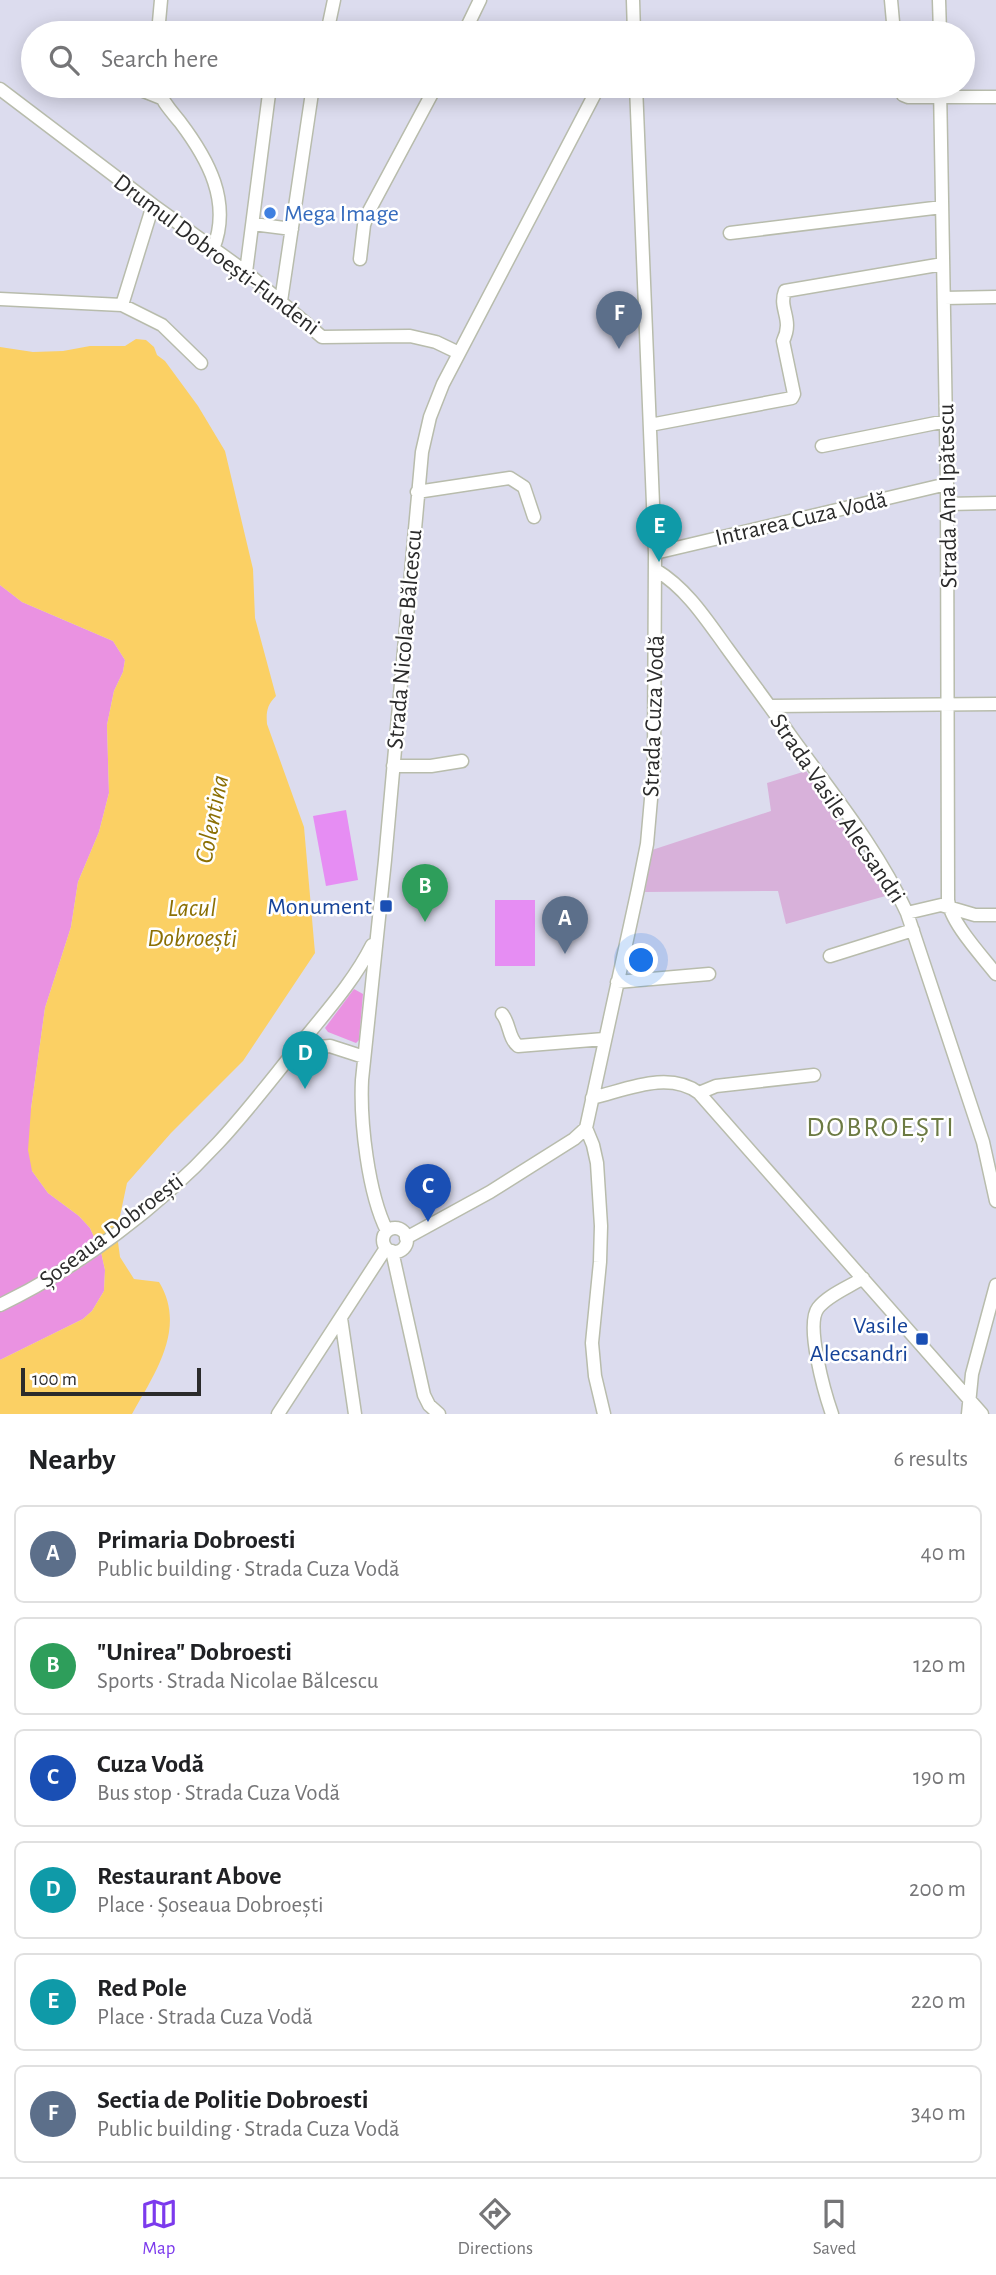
<!DOCTYPE html>
<meta charset="utf-8">
<style>
body{margin:0;font-family:"Alegreya Sans",sans-serif;background:#f6f6f6;color:#202124}
.scale{position:absolute;left:21px;bottom:18px;width:180px;box-sizing:border-box;padding-left:7px;border:4px solid #2b2b2b;border-top:0;font-size:19px;line-height:24px;white-space:nowrap;color:#2b2b2b;-webkit-text-stroke:5px #fff;paint-order:stroke}
.you{position:absolute;left:642px;top:961px;width:24px;height:24px;margin:-18px;border:5px solid #fff;border-radius:50%;background:#1a73e8;box-shadow:0 0 0 10px #1a73e833}
.badge{display:grid;place-items:center;width:46px;height:46px;border-radius:50%;background:#7c3aed;color:#fff;font-size:23px;font-weight:700}
.pin{position:absolute;translate:-50% -58px;filter:drop-shadow(0 2px 4px #0008)}
.pin::after{content:'';position:absolute;top:37px;width:24px;height:21px;background:inherit;clip-path:polygon(0 0,100% 0,50% 100%)}
.list{margin:0;padding:0;list-style:none}
h2{display:flex;justify-content:space-between;align-items:center;height:91px;margin:0;padding:0 28px;font-size:30px}
h2 small{font-size:23px;font-weight:400;color:#757577}
.list li{display:grid;grid-template-columns:46px 1fr auto;gap:21px;align-items:center;box-sizing:border-box;height:98px;margin:0 14px 14px;padding:0 14px;border:2px solid #e0e0e0;border-radius:10px}
.list b{display:block;font-size:26px;white-space:nowrap}
.list p{margin:0;font-size:23px;white-space:nowrap;color:#757577}
.list em{font-size:23px;font-style:normal;color:#757577}
.icon{flex:none;width:38px;height:38px;fill:none;stroke:currentColor;stroke-width:2;stroke-linecap:round;stroke-linejoin:round}
.map{position:relative;flex:none;width:996px;height:1414px;overflow:hidden}
.search{position:absolute;background:#fff;box-shadow:0 4px 18px #0003;left:21px;right:21px;top:21px;height:77px;display:flex;align-items:center;gap:18px;box-sizing:border-box;padding:0 24px;border-radius:38px;color:#757577;font-size:26px}
.sheet{height:763px;background:#fff}
nav{display:flex;justify-content:space-around;align-items:center;box-sizing:border-box;height:98px;border-top:2px solid #e0e0e0;background:#fff;font-size:19px;color:#757577}
nav a{display:grid;justify-items:center;gap:4px}
nav .on{color:#7c3aed}
.map>svg:first-child{display:block}
.green{fill:#ea92e1}
.cemetery{fill:#d8b1da}
.pitch{fill:#e68df3}
.water{fill:#fbd064}
.lines{fill:none;stroke-linecap:round;stroke-linejoin:round}
.minor-casing{stroke:#b8bcac;stroke-width:15}
.minor{stroke:#fff;stroke-width:12}
.shop-dot{fill:#3f7fe0;stroke:#fff;stroke-width:2.5}
.transit-dot{fill:#1a4fb4;stroke:#fff;stroke-width:2.5}
.labels{text-anchor:middle;stroke-width:5;stroke-linejoin:round;paint-order:stroke}
.shop-label{font-size:24px;fill:#366cbe;stroke:#fff;text-anchor:start}
.street-label{font-size:24px;fill:#2b2b2b;stroke:#fff}
.transit-label{font-size:24px;fill:#164399;stroke:#fff;text-anchor:end}
.water-label{font-size:26px;font-style:italic;fill:#8b6f03;stroke:#fff}
.quarter-label{font-size:28px;letter-spacing:2px;fill:#6c7a43;stroke:#fff}
</style>
<div class="map">
<svg width="996" height="1414" viewBox="0 0 996 1414">
<rect width="100%" height="100%" fill="#dcdcee"/>
<path class="green" d="M0,585L22,602L113,641L125,660L123,672L114,691L107,725L109,793L99,832L78,882L71,927L45,1008L31,1109L32,1171L48,1193L79,1216L90,1228L101,1252L105,1270L104,1291L92,1311L83,1319L0,1360Z
M354,989L363,994L359,1040L356,1043L328,1032L325,1028Z"/>
<path class="cemetery" d="M806,771L889,895L786,924L778,891L645,892L652,850L771,811L767,783Z"/>
<path class="pitch" d="M346,810L358,880L326,886L313,816Z
M495,900H535V966H495Z"/>
<path class="water" d="M136,339L146,340L154,347L157,355L165,361L198,406L225,451L253,569L255,618L276,696C267,705 266,712 267,724L304,827L315,953L243,1061L171,1133L127,1183L120,1216L118,1242L120,1257L134,1279L159,1282C187,1328 155,1373 132,1414H0V1360L83,1319L92,1311L104,1291L105,1270L101,1252L90,1228L79,1216L48,1193L32,1171L28,1150L31,1109L45,1008L71,927L78,882L99,832L109,793L107,725L114,691L123,672L125,660L113,641L22,602L0,585V347L33,352L63,351L90,346H125Z"/>
<g class="lines">
<g class="minor-casing">
<path id="minor" d="M633,0L634,33
M891,0L894,33
M939,0L940,33
M158,33L161,0
M327,33L334,0
M464,33L480,0
M131,86L161,98
M156,86C161,100 171,111 180,122C208,159 232,202 213,249
M899,86L903,95L908,97H996
M940,86L947,484L948,900C950,922 982,956 996,974
M0,89L153,205L246,272L322,337L410,336L436,342L459,353
M253,224L292,229
M730,233L942,207
M360,259L364,225L369,211L436,86
M246,272L270,86
M944,298L996,297
M0,299L122,305L162,325L201,363
M281,301L313,86
M122,305L153,205
M650,425L792,398L794,394L783,341C794,319 778,309 785,291L943,264
M822,446L946,421
M417,492L510,478L524,487L534,517
M947,504L996,503
M655,553L947,484
M656,570C687,589 706,619 727,648C748,677 770,706 790,735C831,792 878,849 907,913L983,1142L996,1201
M770,706L996,704
M393,766H431L462,761
M907,913L941,905L975,915H996
M830,956L913,930
M617,982L709,974
M502,1014C510,1023 508,1038 518,1046L604,1039
M296,1049L330,1046L364,1057
M699,1093L716,1086L814,1075
M592,1098C626,1090 668,1070 699,1093L982,1414
M586,1128L593,1145L597,1163L601,1226L600,1262L592,1343L595,1376L604,1414
M383 1240a12 12 0 1 1 24 0a12 12 0 1 1-24 0Z
M387,1231C368,1193 360,1122 362,1080L385,860L422,452L430,417L443,384L599,86
M406,1238L490,1192L574,1139L586,1128L638,889L647,844L654,765L655,553L636,86
M392,1251L424,1395L429,1405L439,1414
M0,1305C79,1267 159,1207 218,1143C246,1113 271,1080 297,1048C323,1015 353,983 372,945
M341,1318L355,1414
M278,1414L386,1248
M832,1414C825,1394 805,1325 818,1308C828,1295 849,1287 863,1278
M968,1414L972,1374L996,1285"/>
</g>
<use href="#minor" class="minor"/>
</g>
<circle class="shop-dot" cx="270" cy="213" r="7"/>
<g class="transit-dot">
<rect x="379" y="899" width="14" height="14" rx="3.5"/>
<rect x="915" y="1332" width="14" height="14" rx="3.5"/>
</g>
<g class="labels">
<g class="shop-label">
<text x="284" y="221">Mega Image</text>
</g>
<g class="street-label">
<text transform="translate(217 254) rotate(37)" y="8">Drumul Dobroești-Fundeni</text>
<text transform="translate(947 496) rotate(-91)" y="8">Strada Ana Ipătescu</text>
<text transform="translate(801 518) rotate(-13)" y="8">Intrarea Cuza Vodă</text>
<text transform="translate(404 639) rotate(-85)" y="8">Strada Nicolae Bălcescu</text>
<text transform="translate(653 716) rotate(-88)" y="8">Strada Cuza Vodă</text>
<text transform="translate(838 808) rotate(56)" y="8">Strada Vasile Alecsandri</text>
<text transform="translate(111 1230) rotate(-37)" y="8">Șoseaua Dobroești</text>
</g>
<g class="transit-label">
<text x="372" y="914">Monument</text>
<text x="908" y="1333">Vasile<tspan x="908" dy="28">Alecsandri</tspan></text>
</g>
<g class="water-label">
<text transform="translate(211 819) rotate(-79)" y="9">Colentina</text>
<text x="192" y="916">Lacul<tspan x="192" dy="30">Dobroești</tspan></text>
</g>
<g class="quarter-label">
<text x="881" y="1136">DOBROEȘTI</text>
</g>
</g>
</svg>
<div class="scale">100 m</div>
<div class="you"></div>
<div class="pin badge" style="left:565px;top:954px;background:#5c6f8a">A</div>
<div class="pin badge" style="left:425px;top:922px;background:#2e9e5b">B</div>
<div class="pin badge" style="left:428px;top:1222px;background:#1a4fb4">C</div>
<div class="pin badge" style="left:305px;top:1089px;background:#0f9aa8">D</div>
<div class="pin badge" style="left:659px;top:562px;background:#0f9aa8">E</div>
<div class="pin badge" style="left:619px;top:349px;background:#5c6f8a">F</div>
<div class="search"><svg class="icon" aria-label="search" viewBox="0 0 24 24"><circle cx="10" cy="10" r="6"/><path d="M15 15l6 6"/></svg>Search here</div>
</div>
<section class="sheet">
<h2>Nearby<small>6 results</small></h2>
<ul class="list">
<li><span class="badge" style="background:#5c6f8a">A</span><div><b>Primaria Dobroesti</b><p>Public building · Strada Cuza Vodă</p></div><em>40 m</em></li>
<li><span class="badge" style="background:#2e9e5b">B</span><div><b>&quot;Unirea&quot; Dobroesti</b><p>Sports · Strada Nicolae Bălcescu</p></div><em>120 m</em></li>
<li><span class="badge" style="background:#1a4fb4">C</span><div><b>Cuza Vodă</b><p>Bus stop · Strada Cuza Vodă</p></div><em>190 m</em></li>
<li><span class="badge" style="background:#0f9aa8">D</span><div><b>Restaurant Above</b><p>Place · Șoseaua Dobroești</p></div><em>200 m</em></li>
<li><span class="badge" style="background:#0f9aa8">E</span><div><b>Red Pole</b><p>Place · Strada Cuza Vodă</p></div><em>220 m</em></li>
<li><span class="badge" style="background:#5c6f8a">F</span><div><b>Sectia de Politie Dobroesti</b><p>Public building · Strada Cuza Vodă</p></div><em>340 m</em></li>
</ul>
</section>
<nav>
<a class="on"><svg class="icon" aria-label="map" viewBox="0 0 24 24"><path d="M3 6l6-2 6 2 6-2v14l-6 2-6-2-6 2zM9 4v14M15 6v14"/></svg>Map</a>
<a><svg class="icon" aria-label="directions" viewBox="0 0 24 24"><path d="M12 3l9 9-9 9-9-9zM9 14v-3h6M13 9l2 2-2 2"/></svg>Directions</a>
<a><svg class="icon" aria-label="saved" viewBox="0 0 24 24"><path d="M7 4h10v16l-5-4-5 4z"/></svg>Saved</a>
</nav>
